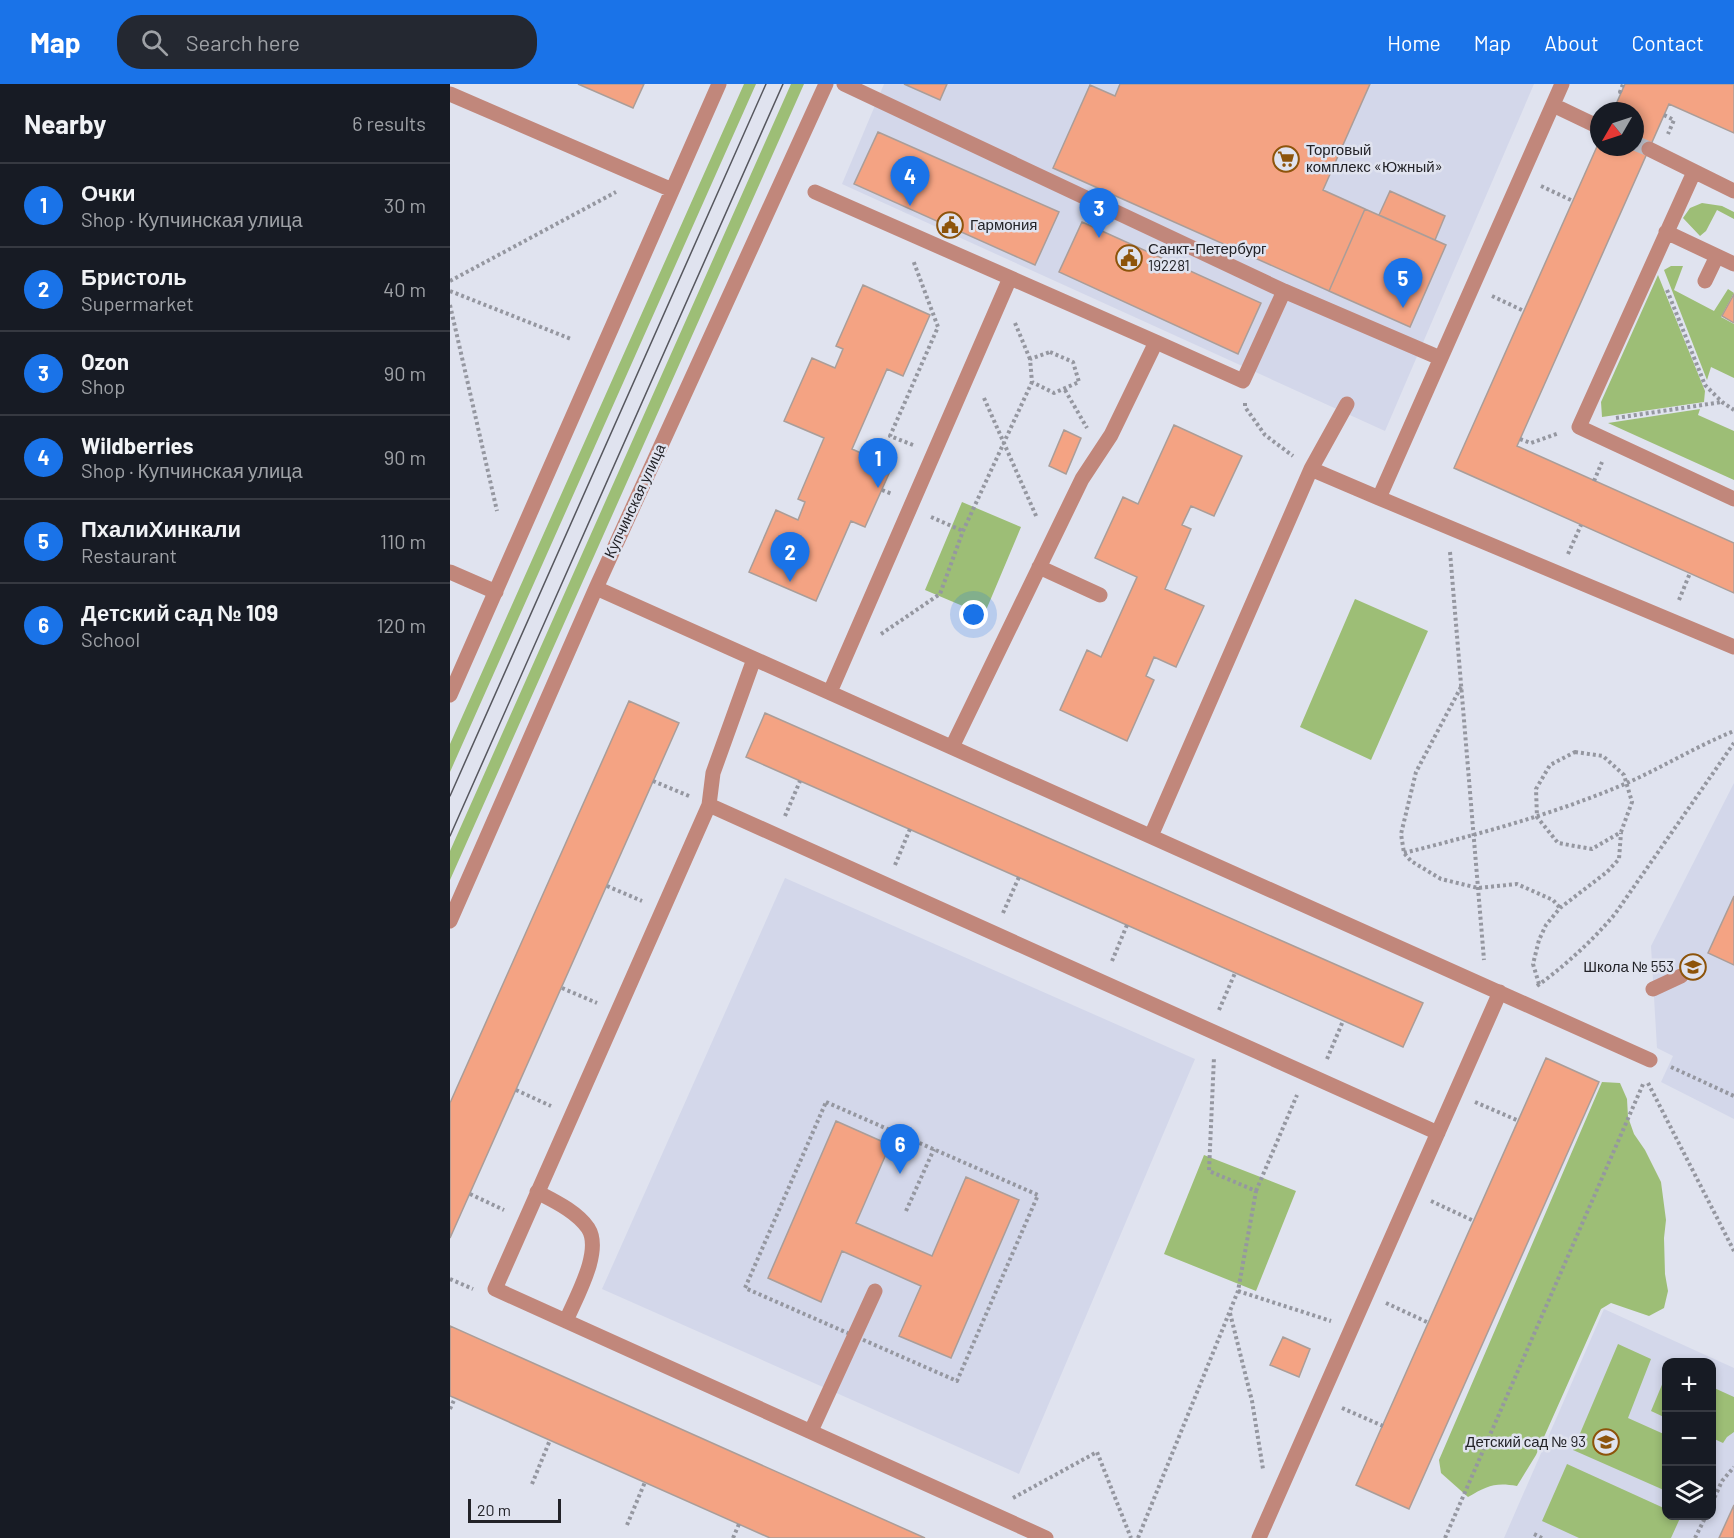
<!DOCTYPE html>
<meta charset="utf-8">
<style>
body{margin:0;font-family:Barlow,sans-serif;background:#242831;color:#f1f3f6}
.controls{position:absolute;right:18px;bottom:18px;display:grid;overflow:hidden;border-radius:12px;box-shadow:0 3px 9px #0003}
.controls button{width:54px;height:54px;display:grid;place-items:center;padding:0;border:0;border-bottom:2px solid #363941;background:#171b24;color:#f1f3f6;font:30px sans-serif}
.compass{position:absolute;left:1140px;top:18px;width:54px;height:54px;border-radius:50%;background:#171b24;box-shadow:0 3px 9px #0003;rotate:231deg}
.scale{position:absolute;left:18px;bottom:15px;width:93px;box-sizing:border-box;padding-left:6px;border:3px solid #232328;border-top:0;font-size:16px;line-height:21px;white-space:nowrap;color:#232328;-webkit-text-stroke:4px #e0e3ef;paint-order:stroke}
.you{position:absolute;left:524px;top:531px;width:21px;height:21px;margin:-15px;border:4px solid #fff;border-radius:50%;background:#1a73e8;box-shadow:0 0 0 9px #1a73e833}
.badge{display:grid;place-items:center;width:39px;height:39px;border-radius:50%;background:#1a73e8;color:#fff;font-size:20px;font-weight:700}
.pin{position:absolute;translate:-50% -50px;filter:drop-shadow(0 2px 3px #0008)}
.pin::after{content:'';position:absolute;top:32px;width:21px;height:18px;background:inherit;clip-path:polygon(0 0,100% 0,50% 100%)}
.list{margin:0;padding:0;list-style:none}
h2{display:flex;justify-content:space-between;align-items:center;height:78px;margin:0;padding:0 24px;font-size:26px}
h2 small{font-size:20px;font-weight:400;color:#9ea1a6}
.list li{display:grid;grid-template-columns:39px 1fr auto;gap:18px;align-items:center;box-sizing:border-box;height:84px;padding:0 24px;border-top:2px solid #363941}
.list b{display:block;font-size:22px;white-space:nowrap}
.list p{margin:0;font-size:20px;white-space:nowrap;color:#9ea1a6}
.list em{font-size:20px;font-style:normal;color:#9ea1a6}
.icon{flex:none;width:33px;height:33px;fill:none;stroke:currentColor;stroke-width:2;stroke-linecap:round;stroke-linejoin:round}
.map{position:relative;flex:none;width:1284px;height:1454px;overflow:hidden}
header{display:flex;align-items:center;gap:36px;box-sizing:border-box;height:84px;padding:0 30px;background:#1a73e8;color:#fff}
header strong{font-size:28px}
nav{display:flex;gap:33px;margin-inline-start:auto;font-size:21px}
.search{width:420px;height:54px;background:#242831;display:flex;align-items:center;gap:15px;box-sizing:border-box;padding:0 21px;border-radius:24px;color:#9ea1a6;font-size:22px}
main{display:flex}
aside{flex:1;background:#171b24}
.map>svg:first-child{display:block}
.built{fill:#d3d7ea;fill-rule:evenodd}
.green{fill:#9dbe76}
.building{fill:#f4a383;stroke:#aa9d98;stroke-width:1.5}
.lines{fill:none;stroke-linecap:round;stroke-linejoin:round}
.minor-tunnel{stroke:#babdc7;stroke-width:15;stroke-dasharray:15 8;stroke-linecap:butt}
.path{stroke:#9597a0;stroke-width:4;stroke-dasharray:3 3;stroke-linecap:butt}
.minor{stroke:#c1877b;stroke-width:15}
.tram{stroke:#56575e;stroke-width:1.5}
.labels{text-anchor:middle;stroke-width:5;stroke-linejoin:round;paint-order:stroke}
.poi-label{font-size:15px;fill:#232328;stroke:#e0e3ef;text-anchor:start}
.street-label{font-size:15px;fill:#232328;stroke:#e0e3ef}
</style>
<header>
<strong>Map</strong>
<div class="search"><svg class="icon" aria-label="search" viewBox="0 0 24 24"><circle cx="10" cy="10" r="6"/><path d="M15 15l6 6"/></svg>Search here</div>
<nav><a>Home</a><a>Map</a><a>About</a><a>Contact</a></nav>
</header>
<main>
<aside>
<h2>Nearby<small>6 results</small></h2>
<ul class="list">
<li><span class="badge">1</span><div><b>Очки</b><p>Shop · Купчинская улица</p></div><em>30 m</em></li>
<li><span class="badge">2</span><div><b>Бристоль</b><p>Supermarket</p></div><em>40 m</em></li>
<li><span class="badge">3</span><div><b>Ozon</b><p>Shop</p></div><em>90 m</em></li>
<li><span class="badge">4</span><div><b>Wildberries</b><p>Shop · Купчинская улица</p></div><em>90 m</em></li>
<li><span class="badge">5</span><div><b>ПхалиХинкали</b><p>Restaurant</p></div><em>110 m</em></li>
<li><span class="badge">6</span><div><b>Детский сад № 109</b><p>School</p></div><em>120 m</em></li>
</ul>
</aside>
<div class="map">
<svg width="1284" height="1454" viewBox="0 0 1284 1454">
<rect width="100%" height="100%" fill="#e0e3ef"/>
<path class="built" d="M434,0H1084L935,347L392,100Z
M1284,699V1035L1211,998L1223,972L1207,964L1201,862Z
M335,794L745,975L569,1390L152,1205Z
M1154,1225L1284,1284V1454H1054ZM1216,1278H1262V1432H1216Z"/>
<path class="green" d="M294,0H306L0,688V660Z
M341,0H354L0,796V767Z
M1252,119L1272,122L1284,128V135L1267,126L1256,147L1250,152L1233,134L1240,124Z
M1221,182H1233L1224,206L1264,227L1278,205L1284,209L1271,233L1284,240V294L1261,283L1257,296L1214,186Z
M1208,191L1255,307L1254,318L1152,333L1151,318Z
M1250,325L1248,331L1284,347V396L1158,339Z
M512,418L571,443L534,531L475,506Z
M905,515L978,547L921,676L850,643Z
M1152,998L1170,999L1177,1015L1178,1033L1184,1050L1195,1066L1211,1098L1216,1136L1214,1154L1215,1190L1218,1207L1214,1224L1199,1232L1161,1219L1151,1225L1086,1371L1067,1402C1045,1398 1037,1402 1018,1413L991,1389L989,1376Z
M754,1071L846,1107L806,1207L714,1170Z
M1168,1260L1201,1275L1178,1334L1216,1351V1407L1123,1366Z
M1216,1291V1334L1201,1327Z
M1262,1303L1284,1313V1348L1277,1353L1273,1359L1262,1354Z
M1117,1380L1216,1425V1432H1231L1221,1454H1129L1092,1437Z"/>
<path class="building" d="M128,0H194L183,24Z
M454,0H497L490,16Z
M670,0H920L873,106L915,125L879,207L603,84L640,1L665,12Z
M1175,0H1284V49L1219,20L1067,362L1284,459V509L1004,384L1149,58V63H1185V27H1163Z
M428,48L609,128L585,181L404,100Z
M940,107L995,132L985,156L929,131Z
M915,125L996,161L960,243L879,207Z
M632,138L811,219L788,270L609,188Z
M413,201L480,231L453,292L437,285L402,365L442,383L415,443L401,437L366,517L299,488L326,426L348,436L355,418L348,415L374,354L334,337L362,274L385,284L393,265L386,262Z
M1284,210V239L1272,232Z
M724,341L792,372L764,432L741,422L732,441L741,445L715,505L754,522L726,583L704,573L696,592L704,596L677,657L610,626L637,566L651,573L687,493L645,474L673,413L688,420Z
M614,346L631,354L616,390L599,382Z
M179,617L229,639L0,1154V1019Z
M315,629L973,919L953,963L296,673Z
M1284,812V881L1258,869Z
M1096,974L1149,998L959,1425L906,1401Z
M386,1037L440,1061L406,1139L482,1172L516,1093L569,1116L501,1274L449,1252L471,1202L392,1167L371,1218L318,1194Z
M0,1242L475,1454H320L5,1314L0,1312Z
M833,1253L860,1265L849,1293L820,1281Z
M1284,1421V1454H1269Z"/>
<g class="lines">
<path class="minor-tunnel" d="M1185,59L1199,65"/>
<path class="path" d="M1171,8H1170L1173,0
M1214,31L1224,36L1218,50
M1091,102L1123,117
M0,197L166,108
M1217,206L1255,301L1272,318L1284,326
M0,207L121,255
M1042,212L1074,227
M0,221L47,427
M565,239L580,275
M600,268L623,278L629,298L604,309L582,298L580,275Z
M615,306L637,344
M534,314L587,434
M795,319V323L815,351L843,372
M1166,334L1272,318
M1070,355L1081,359L1109,349
M463,361L440,352L488,243L463,176
M1144,397L1152,378
M432,406L442,410
M481,433L513,447
M1000,468L1034,876
M1118,470L1131,441
M1229,516L1240,489
M431,550L490,510L513,447L582,298
M1011,603L966,688L951,750L954,769L961,777L991,795L1028,804L1067,800L1103,816L1110,824
M1125,668L1153,672L1174,691L1182,718L1171,748L1142,765L1108,759L1087,733L1086,705L1100,681Z
M203,697L239,712
M335,732L350,697
M954,769C1029,750 1105,730 1177,699C1213,683 1247,662 1284,647
M445,781L460,745
M157,802L192,817
M553,829L569,793
M662,877L677,841
M1089,900L1083,880L1089,856L1096,841L1110,824L1157,788L1169,775L1171,749
M1087,902C1116,881 1142,857 1165,830L1284,659
M112,904L147,919
M769,926L785,889
M877,975L893,937
M1221,983L1284,1012
M1198,999L1284,1167
M66,1006L101,1022
M376,1018L588,1111L507,1297L295,1204Z
M1025,1018L1069,1037
M806,1107L847,1011
M20,1110L54,1126
M981,1117L1024,1137
M456,1127L484,1065
M0,1195L23,1205
M788,1207L881,1237
M936,1219L979,1239
M780,1229L802,1317L813,1385
M892,1324L933,1342
M0,1325L5,1314
M82,1400L100,1356
M563,1414L647,1368L681,1454
M1262,1419L1272,1397L1284,1383
M177,1441L195,1398
M1084,1450L1092,1454
M283,1454L289,1440
M688,1454L788,1207L806,1107L759,1087L764,973
M995,1454L1194,998
M1245,1454L1256,1432"/>
<path class="minor" d="M394,0L834,207L990,274
M1112,0L929,414L1284,563
M0,10L222,106
M1103,21L1149,43
M1199,65L1284,107
M1244,88L1129,343L1284,415
M365,108L706,258
M1216,148L1284,180
M1255,197L1267,172
M897,320L861,385L929,414
M589,483L650,511
M0,488L46,508
M146,504L1200,976
M380,608L560,194
M0,611L269,0
M502,663L632,395L661,351L706,258L793,297L834,207
M259,721L263,689L304,575
M701,752L861,385
M0,837L146,504L376,0
M1203,905L1231,892
M87,1108C104,1117 126,1127 138,1144C153,1167 126,1213 116,1237
M361,1347L425,1207
M596,1454L45,1205L259,721L988,1049
M809,1454L1050,908"/>
<path class="tram" d="M0,712L316,0
M0,752L333,0"/>
</g>
<defs>
<g id="supermarket-ring" transform="scale(1.35)"><circle r="9.5" fill="#e0e3ef" stroke="#8d540b" stroke-width="1.5"/><path d="M-6-5.5h2.5l.6 2H6L4.5 2H-2.5L-4.4-4H-6ZM-1.5 3.2a1.3 1.3 0 1 0 .1 0ZM3 3.2a1.3 1.3 0 1 0 .1 0Z" fill="#8d540b"/></g>
<g id="civic-ring" transform="scale(1.35)"><circle r="9.5" fill="#e0e3ef" stroke="#8d540b" stroke-width="1.5"/><path d="M-.6-6.5H3V-4.5H.6V-3L4-1V1h2V6H-6V1h2V-1L-.6-3ZM-1.2 2.5V6h2.4V2.5Z" fill="#8d540b"/></g>
<g id="school-ring" transform="scale(1.35)"><circle r="9.5" fill="#e0e3ef" stroke="#8d540b" stroke-width="1.5"/><path d="M0-5L7-2L0 1L-7-2ZM-4 1L0 2.5L4 1V4Q0 6-4 4Z" fill="#8d540b"/></g>
</defs>
<g fill-rule="evenodd">
<use href="#supermarket-ring" x="836" y="75"/>
<use href="#civic-ring" x="500" y="141"/>
<use href="#civic-ring" x="679" y="174"/>
<use href="#school-ring" x="1243" y="883"/>
<use href="#school-ring" x="1156" y="1358"/>
</g>
<g class="labels">
<g class="poi-label">
<text x="856" y="71">Торговый<tspan x="856" dy="17">комплекс «Южный»</tspan></text>
<text x="520" y="146">Гармония</text>
<text x="698" y="170">Санкт-Петербург<tspan x="698" dy="17">192281</tspan></text>
<text x="1224" y="888" text-anchor="end">Школа № 553</text>
<text x="1136" y="1363" text-anchor="end">Детский сад № 93</text>
</g>
<g class="street-label">
<text transform="translate(185 417) rotate(-65)" y="5">Купчинская улица</text>
</g>
</g>
</svg>
<div class="controls">
<button>+</button>
<button>−</button>
<button><svg class="icon" aria-label="layers" viewBox="0 0 24 24"><path d="M12 4l9 5-9 5-9-5zM3 14l9 5 9-5"/></svg></button>
</div>
<svg class="compass" viewBox="-18 -18 36 36"><path d="M0-13l5 13h-10z" fill="#e53935"/><path d="M0 13l5-13h-10z" fill="#9ea1a6"/></svg>
<div class="scale">20 m</div>
<div class="you"></div>
<div class="pin badge" style="left:428px;top:404px">1</div>
<div class="pin badge" style="left:340px;top:498px">2</div>
<div class="pin badge" style="left:649px;top:154px">3</div>
<div class="pin badge" style="left:460px;top:122px">4</div>
<div class="pin badge" style="left:953px;top:224px">5</div>
<div class="pin badge" style="left:450px;top:1090px">6</div>
</div>
</main>
